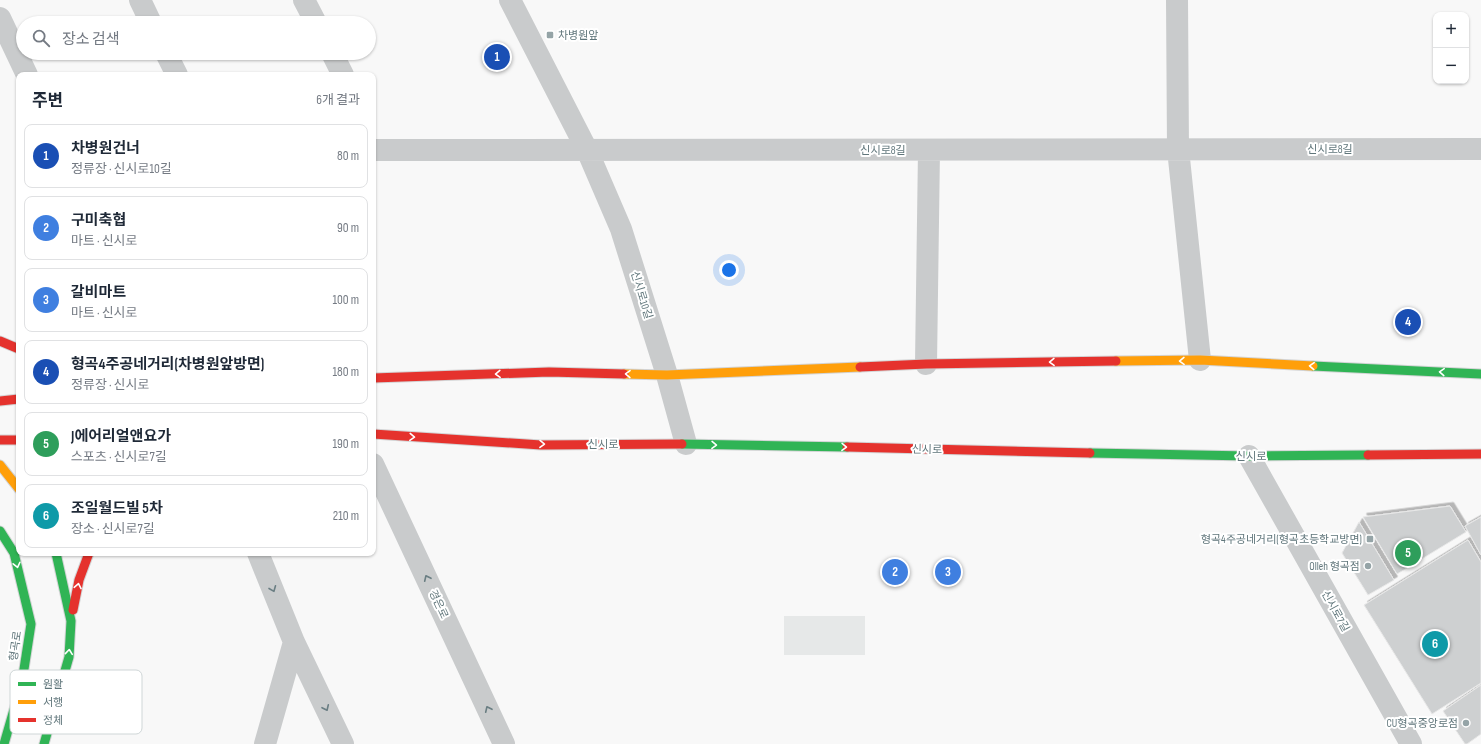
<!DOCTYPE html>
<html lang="ko">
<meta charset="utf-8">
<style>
body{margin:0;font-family:"Sofia Sans Condensed","Noto Sans KR",sans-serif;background:#f2f2f3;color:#1f2937}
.controls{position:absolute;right:12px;top:12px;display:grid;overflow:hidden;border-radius:8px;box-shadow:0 1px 3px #0004}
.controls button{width:36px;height:36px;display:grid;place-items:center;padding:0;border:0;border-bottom:1px solid #e0e1e3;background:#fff;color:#1f2937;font:20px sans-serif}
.you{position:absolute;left:729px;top:270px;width:14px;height:14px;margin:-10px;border:3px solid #fff;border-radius:50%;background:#1a73e8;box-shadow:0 0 0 6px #1a73e833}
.badge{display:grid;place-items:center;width:26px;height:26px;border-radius:50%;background:#546069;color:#fff;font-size:13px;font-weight:700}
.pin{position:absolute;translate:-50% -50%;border:2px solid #fff;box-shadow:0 1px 4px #0006}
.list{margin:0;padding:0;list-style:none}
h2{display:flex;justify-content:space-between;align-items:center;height:52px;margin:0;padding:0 16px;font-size:17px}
h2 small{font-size:13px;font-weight:400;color:#747a83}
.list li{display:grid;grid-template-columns:26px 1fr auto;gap:12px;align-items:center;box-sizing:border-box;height:64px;margin:0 8px 8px;padding:0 8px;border:1px solid #e0e1e3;border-radius:8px}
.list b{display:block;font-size:15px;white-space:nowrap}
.list p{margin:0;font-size:13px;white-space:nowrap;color:#747a83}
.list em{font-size:13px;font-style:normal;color:#747a83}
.icon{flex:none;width:22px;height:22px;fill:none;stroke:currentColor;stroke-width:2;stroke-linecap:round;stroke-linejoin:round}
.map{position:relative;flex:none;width:1481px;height:744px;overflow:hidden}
.search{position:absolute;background:#fff;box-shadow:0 1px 3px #0004;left:16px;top:16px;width:360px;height:44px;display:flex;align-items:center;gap:10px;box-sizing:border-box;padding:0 14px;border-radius:22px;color:#747a83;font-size:15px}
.panel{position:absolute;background:#fff;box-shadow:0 1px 3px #0004;left:16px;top:72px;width:360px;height:484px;border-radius:8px}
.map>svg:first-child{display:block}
.built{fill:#e6e8e8}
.building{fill:#ced0d1;stroke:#e8e8e8;filter:url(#shadow)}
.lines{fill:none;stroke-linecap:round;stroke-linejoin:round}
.fast-casing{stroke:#d3d4d5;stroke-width:11}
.slow-casing{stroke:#d3d4d5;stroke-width:11}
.jam-casing{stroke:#d3d4d5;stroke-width:11}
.street{stroke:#c9cbcc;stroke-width:22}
.fast{stroke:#30b455;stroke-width:9}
.slow{stroke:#ff9f0a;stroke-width:9}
.jam{stroke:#e5322d;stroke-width:9}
.oneway{stroke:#fff}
.oneway2{stroke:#6a7e83}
.poi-dot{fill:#95a4a7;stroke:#fff;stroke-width:1.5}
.labels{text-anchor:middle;stroke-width:4;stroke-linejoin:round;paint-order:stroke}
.poi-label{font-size:11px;fill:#60767b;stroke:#fff;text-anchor:end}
.street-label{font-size:11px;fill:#60767b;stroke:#fff}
.key{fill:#fff;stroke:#cfd6d7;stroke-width:1}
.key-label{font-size:11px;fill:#60767b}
</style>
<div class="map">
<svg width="1481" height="744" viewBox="0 0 1481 744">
<defs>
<filter id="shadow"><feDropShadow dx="3.5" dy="-3.5" stdDeviation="0" flood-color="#0004"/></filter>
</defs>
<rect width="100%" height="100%" fill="#f8f8f8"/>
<path class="built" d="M784,616H865V655H784Z"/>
<path class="building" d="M1450,506L1466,532L1397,574L1363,517Z
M1481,517V555L1465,526Z
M1359,522L1394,580L1368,595L1342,553Z
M1468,540L1481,562V683L1432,714L1364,605Z
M1481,685V734L1467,744H1465L1443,711Z"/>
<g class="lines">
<g class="fast-casing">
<path id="fast" d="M1313,366L1481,374
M682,444L847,447
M1090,453L1249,456L1368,455
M0,531L14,553L31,624L22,682L4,744
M44,744L69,657L71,621L56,553"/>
</g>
<g class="slow-casing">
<path id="slow" d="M1116,361L1200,360L1313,366
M624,374L667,375L860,367
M0,465L19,489"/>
</g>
<g class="jam-casing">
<path id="jam" d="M0,341L19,349
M860,367L926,364L1116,361
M373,378L549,372L624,374
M0,401L19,399
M373,434L541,445L682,444
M0,440H19
M847,447L1090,453
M1368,455L1481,454
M73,610L79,580L89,553"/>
</g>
<path class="street" d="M140,0L151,23
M304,0L316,23
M510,0L587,150L621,229L667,375L686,444
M1177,0L1178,149L1200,360
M0,18L27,75
M166,53L177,75
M332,53L343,75
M373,150L1481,149
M926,364L929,150
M1249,456L1411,744
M373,464L504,744
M258,553L294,642L343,744
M265,744L294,642"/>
<use href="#fast" class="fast"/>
<use href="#slow" class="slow"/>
<use href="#jam" class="jam"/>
</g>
<defs><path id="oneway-chevron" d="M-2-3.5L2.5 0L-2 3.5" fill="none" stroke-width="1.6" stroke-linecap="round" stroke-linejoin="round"/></defs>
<g class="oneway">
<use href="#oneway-chevron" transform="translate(1182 361) rotate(179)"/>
<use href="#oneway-chevron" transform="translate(1052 362) rotate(179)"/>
<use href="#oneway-chevron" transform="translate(1312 366) rotate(-177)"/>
<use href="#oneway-chevron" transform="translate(1442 372) rotate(-177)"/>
<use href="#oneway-chevron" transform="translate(498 374) rotate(178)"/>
<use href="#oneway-chevron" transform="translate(628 374) rotate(-179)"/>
<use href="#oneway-chevron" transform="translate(412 437) rotate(3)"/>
<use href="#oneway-chevron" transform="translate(542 444) rotate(1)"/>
<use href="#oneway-chevron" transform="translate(714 445) rotate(1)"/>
<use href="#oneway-chevron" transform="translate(844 447) rotate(1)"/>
<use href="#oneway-chevron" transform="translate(17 565) rotate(77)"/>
<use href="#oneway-chevron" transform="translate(78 586) rotate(-79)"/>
<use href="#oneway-chevron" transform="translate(69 652) rotate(-84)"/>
</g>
<g class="oneway2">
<use href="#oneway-chevron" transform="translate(427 578) rotate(-115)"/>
<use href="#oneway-chevron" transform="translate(273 589) rotate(68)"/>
<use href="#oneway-chevron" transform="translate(326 708) rotate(65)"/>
<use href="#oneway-chevron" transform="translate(488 709) rotate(-115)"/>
</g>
<g class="poi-dot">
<rect x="546" y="31" width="8" height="8" rx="2"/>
<rect x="1366" y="535" width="8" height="8" rx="2"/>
<circle cx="1368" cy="566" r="4"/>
<circle cx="1466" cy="723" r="4"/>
</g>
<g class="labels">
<g class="poi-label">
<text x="558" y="39" text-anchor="start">차병원앞</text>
<text x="1362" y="543">형곡4주공네거리(형곡초등학교방면)</text>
<text x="1360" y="570">Olleh 형곡점</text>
<text x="1458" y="727">CU형곡중앙로점</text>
</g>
<g class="street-label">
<text x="1330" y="153">신시로8길</text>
<text x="883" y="154">신시로8길</text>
<text transform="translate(642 295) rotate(73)" y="4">신시로10길</text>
<text x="603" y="448">신시로</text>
<text transform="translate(927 449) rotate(1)" y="4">신시로</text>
<text x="1251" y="460">신시로</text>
<text transform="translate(439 604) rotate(65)" y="4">경은로</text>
<text transform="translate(1336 611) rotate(61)" y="4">신시로7길</text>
<text transform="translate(15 646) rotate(-82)" y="4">형곡로</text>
</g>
</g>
<rect x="10" y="670" width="132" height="64" rx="6" class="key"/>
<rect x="18" y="682" width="18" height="4" fill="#30b455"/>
<rect x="18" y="700" width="18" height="4" fill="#ff9f0a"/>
<rect x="18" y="718" width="18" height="4" fill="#e5322d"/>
<g class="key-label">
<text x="43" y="688">원활</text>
<text x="43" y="706">서행</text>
<text x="43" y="724">정체</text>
</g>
</svg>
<div class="controls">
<button>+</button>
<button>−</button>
</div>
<div class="you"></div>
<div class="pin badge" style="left:497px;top:57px;background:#1a4fb4">1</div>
<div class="pin badge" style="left:895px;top:572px;background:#3f7fe0">2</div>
<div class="pin badge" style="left:948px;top:572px;background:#3f7fe0">3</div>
<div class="pin badge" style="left:1408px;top:322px;background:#1a4fb4">4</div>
<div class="pin badge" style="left:1408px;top:553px;background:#2e9e5b">5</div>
<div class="pin badge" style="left:1435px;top:644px;background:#0f9aa8">6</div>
<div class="search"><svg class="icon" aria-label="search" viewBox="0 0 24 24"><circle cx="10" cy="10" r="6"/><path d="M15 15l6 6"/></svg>장소 검색</div>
<section class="panel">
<h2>주변<small>6개 결과</small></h2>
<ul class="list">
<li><span class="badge" style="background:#1a4fb4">1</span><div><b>차병원건너</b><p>정류장 · 신시로10길</p></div><em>80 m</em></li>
<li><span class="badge" style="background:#3f7fe0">2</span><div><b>구미축협</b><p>마트 · 신시로</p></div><em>90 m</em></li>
<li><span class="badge" style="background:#3f7fe0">3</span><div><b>갈비마트</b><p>마트 · 신시로</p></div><em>100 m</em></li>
<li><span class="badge" style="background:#1a4fb4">4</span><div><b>형곡4주공네거리(차병원앞방면)</b><p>정류장 · 신시로</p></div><em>180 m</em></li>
<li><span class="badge" style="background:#2e9e5b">5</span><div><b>J에어리얼앤요가</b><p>스포츠 · 신시로7길</p></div><em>190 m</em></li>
<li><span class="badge" style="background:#0f9aa8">6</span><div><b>조일월드빌 5차</b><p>장소 · 신시로7길</p></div><em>210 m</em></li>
</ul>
</section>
</div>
